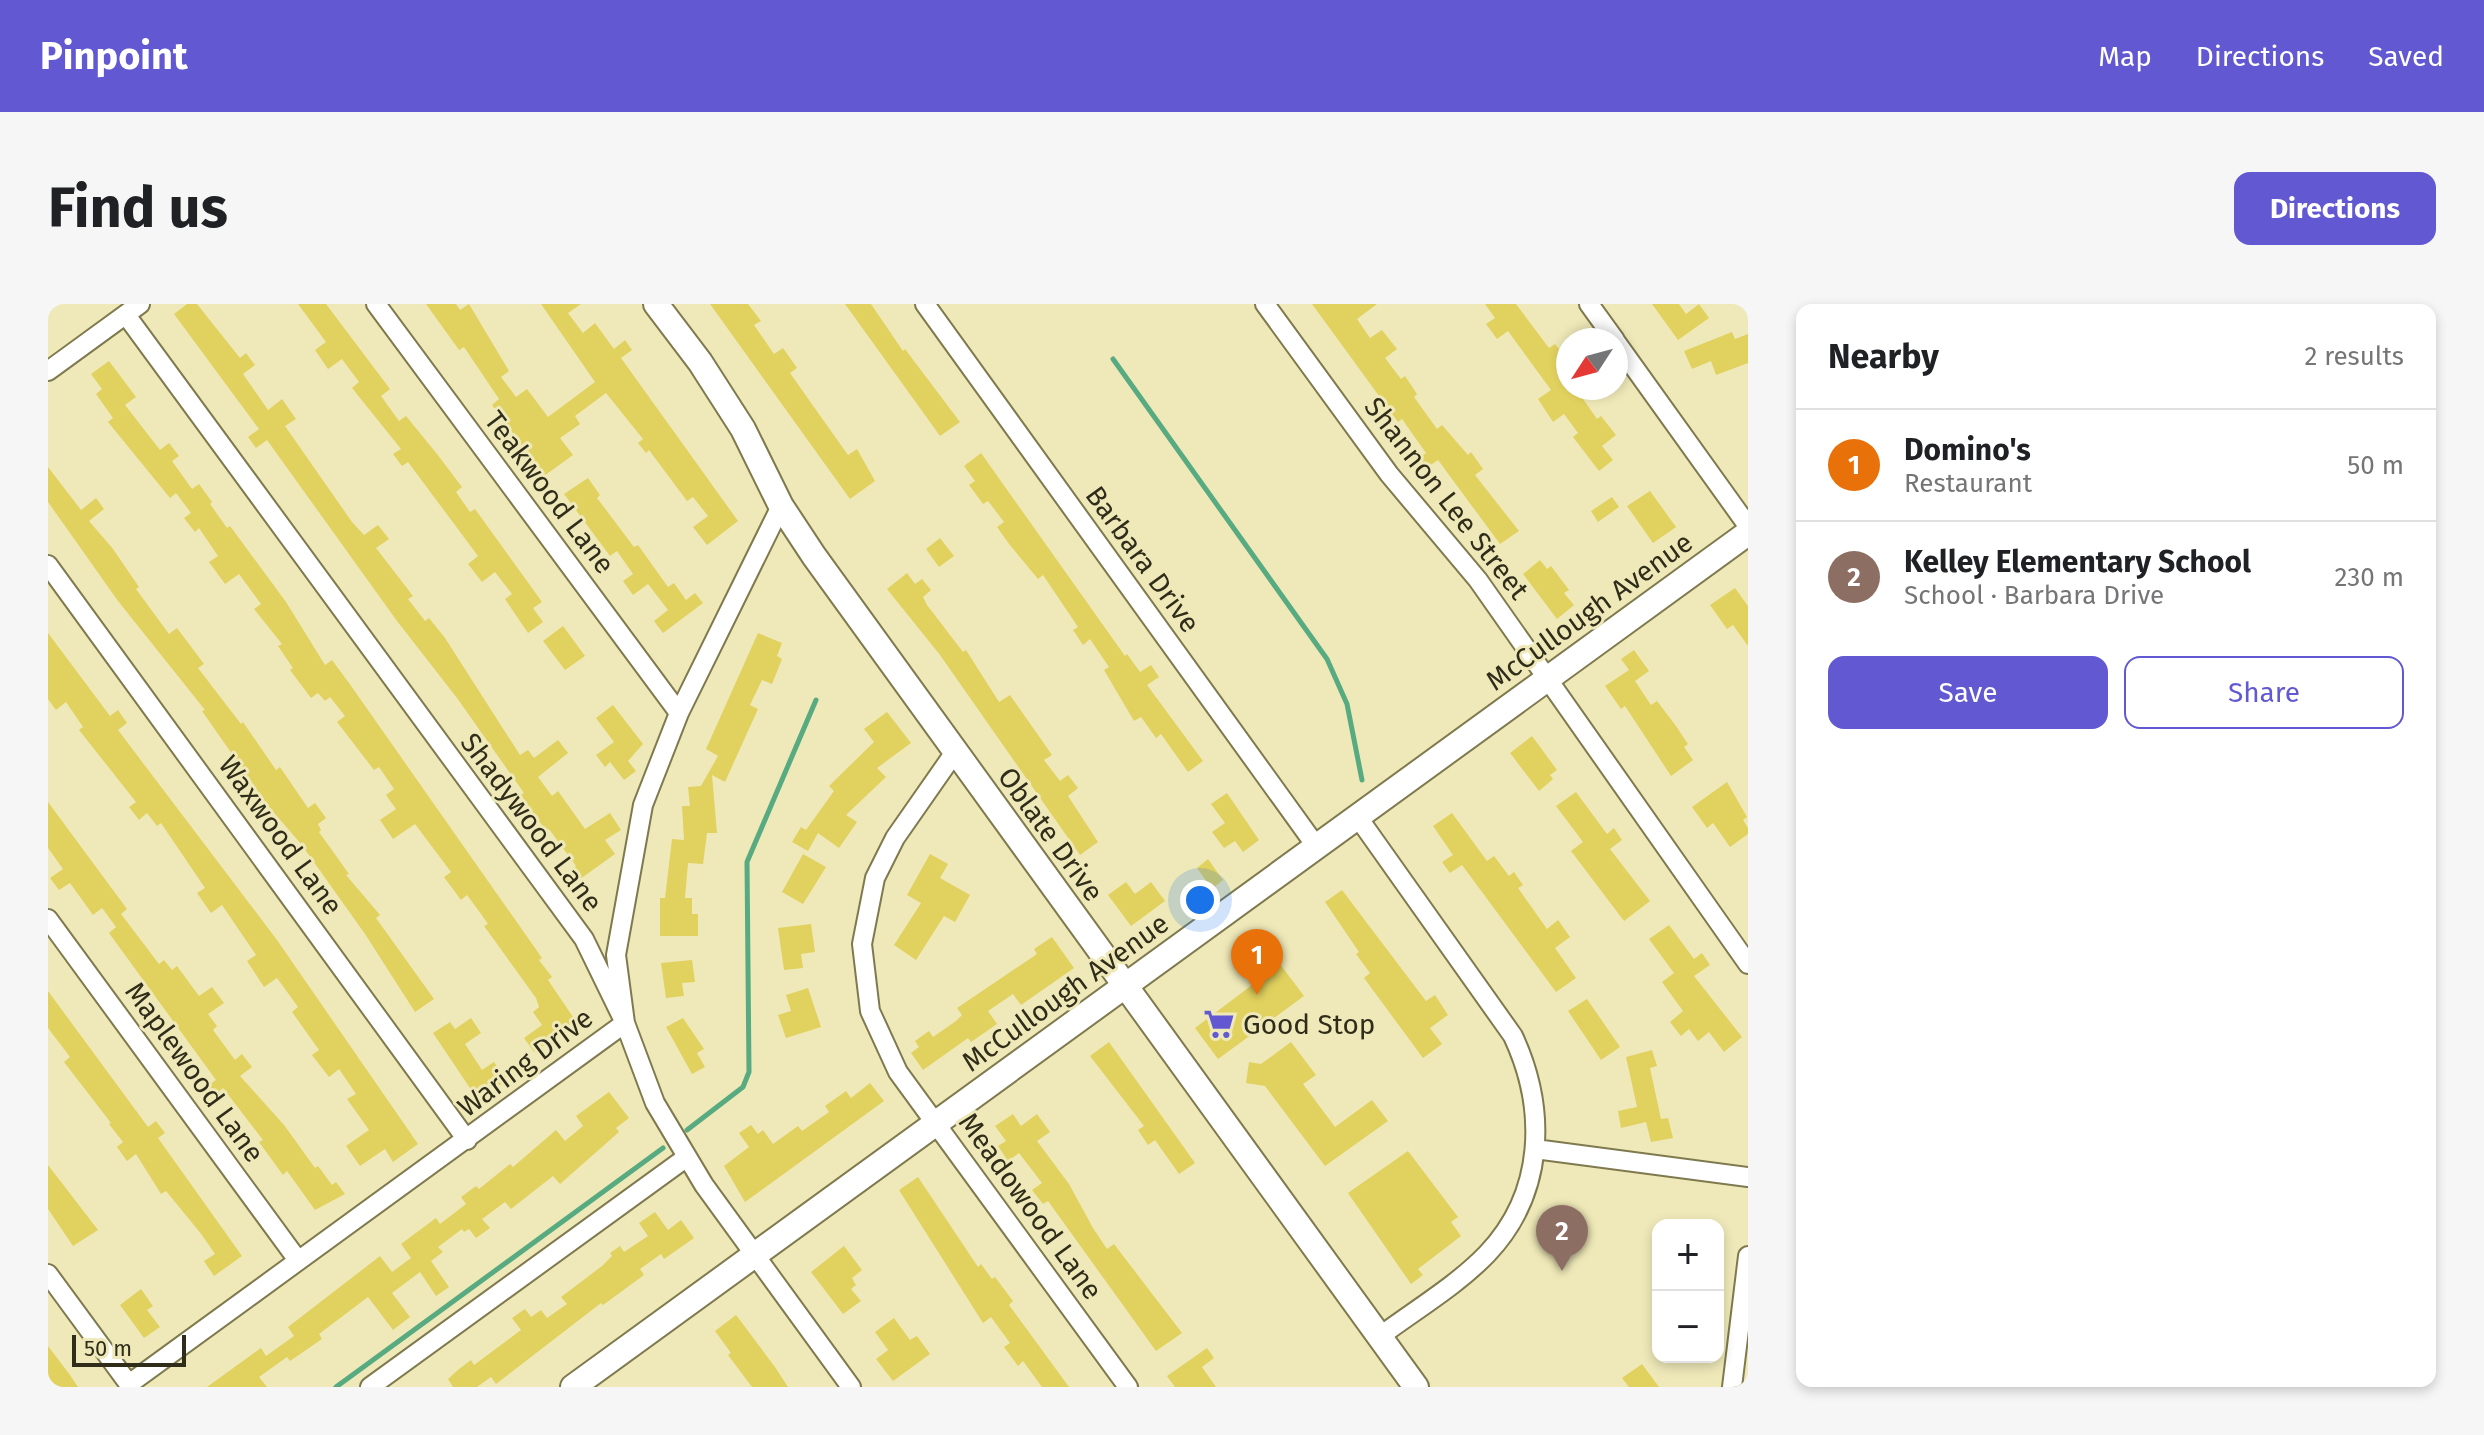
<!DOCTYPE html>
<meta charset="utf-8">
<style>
body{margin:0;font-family:"Fira Sans",sans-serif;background:#f6f6f6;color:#202124}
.controls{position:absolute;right:24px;bottom:24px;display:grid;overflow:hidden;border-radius:16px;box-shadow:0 4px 12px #0003}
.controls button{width:72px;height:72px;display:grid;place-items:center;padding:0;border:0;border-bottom:2px solid #e0e0e0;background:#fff;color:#202124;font:40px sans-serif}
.compass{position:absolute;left:1508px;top:24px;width:72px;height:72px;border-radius:50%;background:#fff;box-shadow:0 4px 12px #0003;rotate:234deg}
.scale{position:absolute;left:24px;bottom:20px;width:114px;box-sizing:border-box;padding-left:8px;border:4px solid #2f2c1a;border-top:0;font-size:22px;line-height:28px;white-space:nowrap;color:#2f2c1a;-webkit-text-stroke:6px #efe9b9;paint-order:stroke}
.you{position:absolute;left:1152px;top:596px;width:28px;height:28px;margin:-20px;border:6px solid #fff;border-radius:50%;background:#1a73e8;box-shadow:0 0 0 12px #1a73e833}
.badge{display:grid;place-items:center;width:52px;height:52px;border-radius:50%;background:#6259d2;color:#fff;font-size:26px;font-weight:700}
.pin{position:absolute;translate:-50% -66px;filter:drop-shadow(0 2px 4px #0008)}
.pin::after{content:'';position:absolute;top:42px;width:28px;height:24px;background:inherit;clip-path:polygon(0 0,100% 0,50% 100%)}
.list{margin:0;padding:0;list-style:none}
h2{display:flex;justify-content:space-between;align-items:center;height:104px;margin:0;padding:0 32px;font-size:34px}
h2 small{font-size:26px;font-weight:400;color:#757577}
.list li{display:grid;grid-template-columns:52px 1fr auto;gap:24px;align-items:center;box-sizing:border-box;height:112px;padding:0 32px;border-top:2px solid #e0e0e0}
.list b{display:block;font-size:30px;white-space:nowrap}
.list p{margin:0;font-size:26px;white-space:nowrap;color:#757577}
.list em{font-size:26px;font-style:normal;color:#757577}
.actions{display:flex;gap:16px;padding:24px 32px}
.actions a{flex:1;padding:18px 0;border:2px solid #6259d2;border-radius:16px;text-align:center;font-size:28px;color:#6259d2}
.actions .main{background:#6259d2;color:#fff}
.map{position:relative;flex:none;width:1700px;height:1083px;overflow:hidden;border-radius:16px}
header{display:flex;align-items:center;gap:48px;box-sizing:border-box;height:112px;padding:0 40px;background:#6259d2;color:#fff}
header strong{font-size:38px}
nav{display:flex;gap:44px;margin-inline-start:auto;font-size:28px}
.intro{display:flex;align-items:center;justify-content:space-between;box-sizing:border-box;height:192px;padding:0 48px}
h1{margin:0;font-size:56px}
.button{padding:20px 36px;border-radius:16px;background:#6259d2;color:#fff;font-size:28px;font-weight:700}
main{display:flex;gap:48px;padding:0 48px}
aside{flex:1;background:#fff;border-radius:16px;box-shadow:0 4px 12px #0003}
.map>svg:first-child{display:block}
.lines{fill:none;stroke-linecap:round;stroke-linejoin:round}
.stream{stroke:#58ab80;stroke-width:5}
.building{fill:#e1d15f}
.street-casing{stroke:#7f794e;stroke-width:22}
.secondary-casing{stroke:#7f794e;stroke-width:28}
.street{stroke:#fff;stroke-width:18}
.secondary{stroke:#fff;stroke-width:24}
.labels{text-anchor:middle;stroke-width:6;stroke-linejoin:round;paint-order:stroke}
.street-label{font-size:28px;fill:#2f2c1a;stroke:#efe9b9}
.poi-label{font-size:28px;fill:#2f2c1a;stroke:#efe9b9;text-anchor:start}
</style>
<header>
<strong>Pinpoint</strong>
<nav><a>Map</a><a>Directions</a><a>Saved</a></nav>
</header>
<div class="intro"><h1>Find us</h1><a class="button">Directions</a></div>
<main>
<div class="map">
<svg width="1700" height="1083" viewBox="0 0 1700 1083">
<rect width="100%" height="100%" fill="#efe9b9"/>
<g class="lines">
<path class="stream" d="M1065,55L1279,355L1299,400L1314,476
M639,826L695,783L701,768L699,558L768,396
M288,1083L615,844"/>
</g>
<path class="building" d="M139,0H149L192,54L198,49L207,61L195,70L220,106L234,95L248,115L237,122L304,218L316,231L330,221L341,235L328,244L365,292L360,295L377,317L381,314L397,334L472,451L480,446L486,454L510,436L520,449L490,473L504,492L510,487L537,525L562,509L573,526L557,536L567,550L528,578L521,568L528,562L501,525L498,527L473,491L476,489L409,394L349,317L219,136L208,144L200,133L211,125L126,10Z
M250,0H278L342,85L333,92L351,117L358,112L389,150L414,183L408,188L422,208L427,205L494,298L485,304L495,318L480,329L457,295L464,290L447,268L434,278L420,260L430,252L360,158L354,162L345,150L353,145L304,84L311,78L294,55L280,65L267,46L278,38Z
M378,0H408L412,6L421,0L461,67L453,73L468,93L479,85L500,113L547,78L493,0H533L520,9L535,29L547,19L566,45L577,36L584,46L573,54L690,217L659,241L645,223L660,212L645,193L639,197L601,146L598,149L590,139L595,135L558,89L527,112L532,120L512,134L525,151L496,172L444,101L451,95L416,43L411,46Z
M662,0H700L713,17L706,21L726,50L735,44L749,64L742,69L773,113L800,151L809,145L827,177L802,195Z
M797,0H823L855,47L857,45L912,118L892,132Z
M1264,0H1329L1309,15L1322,34L1334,26L1349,45L1337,54L1353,75L1357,72L1369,90L1366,93L1389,125L1394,121L1420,151L1423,148L1435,165L1427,171L1471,227L1452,240L1390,156L1371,169L1364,159L1378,149L1354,115L1350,118Z
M1437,0H1468L1501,44L1507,40L1520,57V84H1545L1533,92L1549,115L1553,112L1568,131L1554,142L1565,156L1551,167L1525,133L1530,129L1516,110L1505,118L1490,95L1503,86L1460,27L1449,35L1438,20L1447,14Z
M1604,0H1631L1638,10L1651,0L1661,14L1630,36Z
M1684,28L1687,35L1700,30V59L1668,71L1663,57L1644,65L1636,47Z
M61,57L88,93L77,101L112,146L121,139L131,152L124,157L144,185L151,180L164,198L162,200L179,224L182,222L238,298L277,361L284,356L301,379L494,654L491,656L504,673L500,676L529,719L486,748L476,734L494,721L485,708L491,703L488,694L436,622L440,620L433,610L419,591L413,596L396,573L403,568L367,520L345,535L332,516L348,505L338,491L346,485L331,463L326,466L289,418L297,412L282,393L277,397L270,389L263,394L242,366L245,364L230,342L234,340L206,305L213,300L191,270L177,280L161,258L170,252L151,224L147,228L136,214L143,209L128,189L122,194L60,118L65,114L48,90L54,85L43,70Z
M933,149L1077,352L1079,350L1092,368L1103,361L1111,373L1099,381L1155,457L1140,468L1113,430L1108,434L1093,413L1086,417L1056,366L1061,363L1042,335L1035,341L1025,326L1030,323L995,271L990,275L961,240L949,223L956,218L940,197L935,200L921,181L927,177L916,162Z
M0,163L33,206L48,194L56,205L41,217L65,245L91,283L88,285L121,330L129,324L156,360L150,364L193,420L195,418L228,466L232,463L260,504L267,499L278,514L270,520L273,526L271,528L301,570L298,571L332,611L328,614L386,695L367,708L317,630L253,540L221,503L154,407L157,406L70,297L0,198Z
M540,174L552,191L549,194L586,243L590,241L620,283L626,279L638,296L647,289L655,299L615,329L606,317L620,306L600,280L585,291L575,277L585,270L569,247L562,252L516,190Z
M1602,187L1628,223L1605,239L1579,202Z
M1564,193L1571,203L1550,218L1543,207Z
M892,234L906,252L891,263L878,245Z
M1492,256L1499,265L1503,262L1521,286L1516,289L1526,301L1509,315L1475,270Z
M859,269L867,280L874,275L883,286L875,293L879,301L915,348L918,346L951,398L962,391L1004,451L996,456L1012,477L1020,471L1030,484L1020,492L1050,538L1032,551L892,351L839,285Z
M1687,284L1700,302V342L1685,321L1679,325L1662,301Z
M515,322L537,352L517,366L495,337Z
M0,329L62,412L70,406L79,419L70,426L229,636L370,840L345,858L337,845L312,862L298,842L321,826L299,795L308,790L291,765L281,773L264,751L271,746L244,708L250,703L229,674L216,683L199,657L208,651L174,601L163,609L149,589L157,584L113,519L109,522L99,509L91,516L81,503L88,498L31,426L35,423L18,398L8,406L0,395Z
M710,329L734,339L729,352L734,355L724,380L714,376L702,401L710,405L677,478L664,471L669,529H659L655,560L640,559L637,594H644V610H650V632H612V594H617L624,535L636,536L634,502H642L640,483L653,482L670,452L658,445Z
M1586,346L1601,367L1587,377L1603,401L1609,397L1628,422L1640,440L1636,443L1645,456L1623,472L1577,402L1573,405L1557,382L1581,366L1573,355Z
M565,401L595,440L580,457L588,467L576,476L562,458L557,463L548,451L566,438L548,414Z
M839,408L863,439L829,464L838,473L798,511L809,518L791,544L770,529L760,547L744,538L753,523L758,526L786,487L781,482L826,438L816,425Z
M1484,432L1509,466L1502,471L1505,475L1491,487L1462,449Z
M1679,478L1699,513L1695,516L1700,524V530L1682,543L1665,519L1659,524L1644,503Z
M1528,488L1559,530L1566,524L1574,536L1562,545L1602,597L1576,617L1523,547L1535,538L1508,502Z
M1179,489L1211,536L1195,548L1187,537L1176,544L1164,528L1177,519L1163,500Z
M0,498L79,605L73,610L111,660L116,656L124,666L129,662L151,692L164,683L176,699L160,710L169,722L165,726L187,756L194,750L204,763L192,772L236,821L267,864L270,862L284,881L288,878L297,890L267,906L239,867L235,871L211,838L215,836L175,784L166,792L159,782L168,776L61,629L68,623L54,604L45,611L22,579L11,586L2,574L15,565L0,544Z
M1404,509L1439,557L1446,552L1461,572L1466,568L1475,581L1470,584L1499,625L1510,616L1522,633L1507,644L1528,674L1508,688L1414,561L1402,569L1394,558L1405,551L1385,522Z
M755,550L778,563L755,600L734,588Z
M882,550L900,560L892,574L922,591L907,618L896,612L868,656L846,641L873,599L859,591Z
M1160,555L1175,576L1164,585L1149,564Z
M1078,578L1087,590L1103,578L1117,597L1083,622L1060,591Z
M1294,586L1378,697L1387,691L1400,711L1382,724L1394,740L1375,754L1316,674L1322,669L1308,650L1311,648L1277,598Z
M763,620L767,648L753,650L755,664L736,666L730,624Z
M1621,621L1646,655L1654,649L1662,661L1646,672L1694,733L1676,748L1661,728L1650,737L1641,725L1633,732L1622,718L1635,707L1614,678L1626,669L1601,635Z
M1004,633L1026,664L973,701L965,690L940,707L949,720L923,738L920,734L875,766L863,749L871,743L867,737L881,727L885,733L908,717L914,711L909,704L989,650L986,645Z
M644,656L647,678L634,679L636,692L618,694L613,659Z
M1232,660L1256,692L1170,755L1147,724Z
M760,684L773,723L738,734L730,711L743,707L738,691Z
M0,687L100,823L108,817L117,829L110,834L194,952L166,972L156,957L167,950L154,931L118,887L113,890L88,850L79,857L69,843L75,838L61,820L63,819L16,758L22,753L0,724Z
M1539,695L1572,743L1553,756L1520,707Z
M423,714L433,729L417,740L434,766L446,758L458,777L430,796L385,729L402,718L407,725Z
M635,714L656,745L649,749L657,763L644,770L618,723Z
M1061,738L1147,859L1131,870L1107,836L1100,841L1090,826L1096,822L1042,752Z
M1243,738L1268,771L1255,780L1287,823L1324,796L1340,817L1277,862L1217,782L1198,779L1201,758L1213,760Z
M1604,746L1609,762L1602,764L1613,815L1620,814L1625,834L1603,838L1598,818L1573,824L1570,807L1589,803L1578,753Z
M822,779L836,797L697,898L676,862L701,843L691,829L703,821L710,830L715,826L725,840L750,822L754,827L781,808L777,802L798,787L803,794Z
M561,788L581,814L568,824L571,828L512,880L505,872L463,905L457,898L434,915L442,924L428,934L421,925L416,928L414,925L390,943L395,948L383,957L401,983L388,992L372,968L344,989L362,1013L345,1026L320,993L271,1030L274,1035L242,1057L239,1053L211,1073L219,1083H159L213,1044L218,1052L246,1032L240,1023L332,952L344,968L363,954L353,940L388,914L392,920L418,900L413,893L428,882L431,885L462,860L465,863L508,826L517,837L535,822L528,812Z
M965,810L973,822L989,810L1002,828L989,837L1021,880L1045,924L1059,945L1066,940L1134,1029L1108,1047L1000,897L995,900L984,886L994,879L971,849L960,857L950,842L958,837L947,822Z
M1360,847L1410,913L1403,918L1413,932L1370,965L1375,971L1363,980L1300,889Z
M0,861L50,926L25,942L0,905Z
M870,873L930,963L933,960L944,975L947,973L965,997L961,1001L1021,1083H994L975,1057L970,1062L956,1043L962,1039L943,1013L935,1019L851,886Z
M607,908L620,926L633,916L646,934L616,955L613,950L592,965L596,971L555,1001L553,999L448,1080L443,1073L429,1083H405L400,1075L411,1065L423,1056L426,1061L473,1026L464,1014L477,1005L483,1013L493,1006L499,1014L519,1000L513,993L554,962L564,952L562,949L572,942L576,948L600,932L591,919Z
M796,942L814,966L804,974L808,981L803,985L813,997L795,1010L763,968Z
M93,985L105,1002L99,1006L112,1023L96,1034L72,1001Z
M688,1011L727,1063L740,1083H704L680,1051L683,1049L667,1027Z
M846,1014L862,1036L869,1032L882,1050L845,1077L828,1055L840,1046L827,1028Z
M0,1042L22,1071L30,1083H8L0,1073Z
M1159,1044L1166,1054L1154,1063L1168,1083H1127L1119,1072Z
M1594,1060L1611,1083H1581L1574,1074Z"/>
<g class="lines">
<g class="street-casing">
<path id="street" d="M328,0L631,409
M877,0L1268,542
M1217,0L1341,170L1430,276L1700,660
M1541,0L1567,36
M78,11L536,635L577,719L607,799L656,881L803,1083
M1568,38L1700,222
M0,67L92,0
M0,261L419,836
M907,448L847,534L827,574L814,640L822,707L850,768L1080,1083
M1309,512L1465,732C1499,805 1497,889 1439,950C1408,982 1367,1006 1331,1033
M0,615L249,955
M1487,845L1700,873
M0,970L83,1083
M81,1080L577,719L568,651L595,501L631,409L733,202
M322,1083L639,853
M1684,1083L1700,952"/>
</g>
<g class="secondary-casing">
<path id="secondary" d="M608,0L652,58L695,125L733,202L766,252L1368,1083
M525,1083L1700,229"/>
</g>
<use href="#street" class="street"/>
<use href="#secondary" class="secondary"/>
</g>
<defs>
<g id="supermarket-bare" transform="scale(2.4)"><path d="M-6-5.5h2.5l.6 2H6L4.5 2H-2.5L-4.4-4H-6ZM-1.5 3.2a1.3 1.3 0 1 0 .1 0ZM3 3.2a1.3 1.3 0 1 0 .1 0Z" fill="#6259d2" stroke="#efe9b9" stroke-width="2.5" paint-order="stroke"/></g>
</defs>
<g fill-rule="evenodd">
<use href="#supermarket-bare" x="1171" y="720"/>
</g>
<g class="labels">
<g class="street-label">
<text transform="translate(502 188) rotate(53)" y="10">Teakwood Lane</text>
<text transform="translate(1399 194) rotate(52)" y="10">Shannon Lee Street</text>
<text transform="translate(1095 255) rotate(54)" y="10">Barbara Drive</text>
<text transform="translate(1541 307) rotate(-36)" y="10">McCullough Avenue</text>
<text transform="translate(484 518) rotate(53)" y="10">Shadywood Lane</text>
<text transform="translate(1003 530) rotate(54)" y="10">Oblate Drive</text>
<text transform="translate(233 531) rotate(54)" y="10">Waxwood Lane</text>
<text transform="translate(1017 688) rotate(-36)" y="10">McCullough Avenue</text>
<text transform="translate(477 758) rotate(-37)" y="10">Waring Drive</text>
<text transform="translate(147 768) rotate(54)" y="10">Maplewood Lane</text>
<text transform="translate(983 902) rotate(54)" y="10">Meadowood Lane</text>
</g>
<g class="poi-label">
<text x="1195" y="730">Good Stop</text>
</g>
</g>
</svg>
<div class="controls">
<button>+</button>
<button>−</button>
</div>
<svg class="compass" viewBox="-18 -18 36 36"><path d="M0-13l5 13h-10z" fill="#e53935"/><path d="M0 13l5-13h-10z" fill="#757577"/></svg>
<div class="scale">50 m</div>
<div class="you"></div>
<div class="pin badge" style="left:1209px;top:691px;background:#e8710a">1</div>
<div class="pin badge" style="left:1514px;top:967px;background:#8d6e63">2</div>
</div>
<aside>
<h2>Nearby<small>2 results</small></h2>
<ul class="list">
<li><span class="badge" style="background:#e8710a">1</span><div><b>Domino's</b><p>Restaurant</p></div><em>50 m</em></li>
<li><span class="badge" style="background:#8d6e63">2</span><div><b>Kelley Elementary School</b><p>School · Barbara Drive</p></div><em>230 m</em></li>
</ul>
<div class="actions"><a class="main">Save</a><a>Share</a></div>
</aside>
</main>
